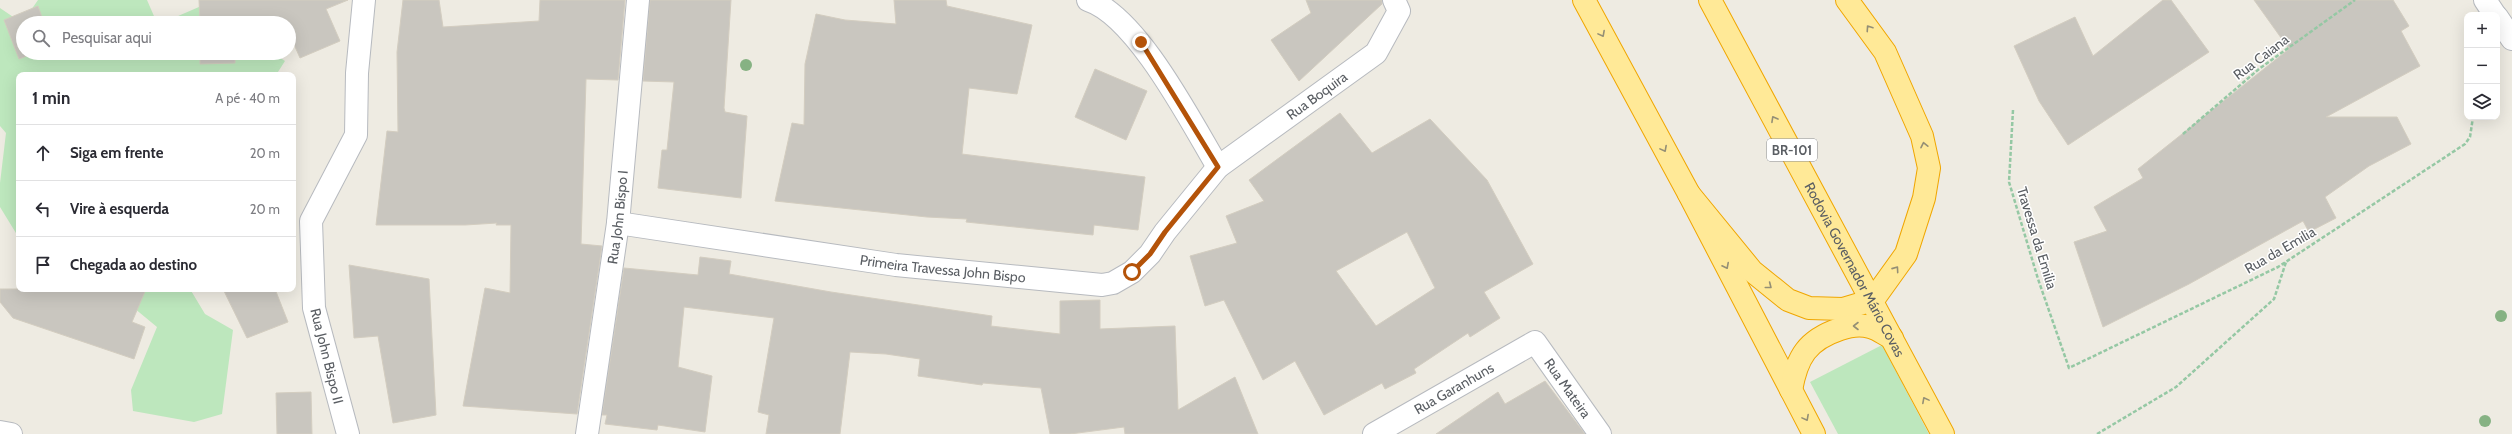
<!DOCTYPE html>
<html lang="pt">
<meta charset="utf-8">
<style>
body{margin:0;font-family:Cabin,sans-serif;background:#f2f2f3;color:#2b2b33}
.controls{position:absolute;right:12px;top:12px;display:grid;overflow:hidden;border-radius:8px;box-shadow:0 4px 16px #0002}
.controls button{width:36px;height:36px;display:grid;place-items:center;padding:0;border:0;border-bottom:1px solid #e1e1e2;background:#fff;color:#2b2b33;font:20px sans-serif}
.stop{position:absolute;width:12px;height:12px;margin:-9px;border:3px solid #b45309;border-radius:50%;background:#fff}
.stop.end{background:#b45309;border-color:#fff;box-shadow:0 1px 4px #0008}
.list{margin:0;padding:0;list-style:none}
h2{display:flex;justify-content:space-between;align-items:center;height:52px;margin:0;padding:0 16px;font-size:17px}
h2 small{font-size:13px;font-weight:400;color:#7c7c81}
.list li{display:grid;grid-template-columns:26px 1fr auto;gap:12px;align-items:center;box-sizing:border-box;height:56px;padding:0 16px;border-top:1px solid #e1e1e2}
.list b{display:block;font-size:15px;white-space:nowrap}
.list em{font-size:13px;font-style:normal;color:#7c7c81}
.icon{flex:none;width:22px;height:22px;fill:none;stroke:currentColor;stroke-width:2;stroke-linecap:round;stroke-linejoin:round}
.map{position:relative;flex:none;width:2512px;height:434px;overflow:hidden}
.search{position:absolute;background:#fff;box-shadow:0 4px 16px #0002;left:16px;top:16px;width:280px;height:44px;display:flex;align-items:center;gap:10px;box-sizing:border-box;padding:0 14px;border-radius:22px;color:#7c7c81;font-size:15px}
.panel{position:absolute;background:#fff;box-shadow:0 4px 16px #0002;left:16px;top:72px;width:280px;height:220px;border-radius:8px}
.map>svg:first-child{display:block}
.green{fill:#bde7bd}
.building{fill:#c9c6bf;stroke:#d3cdc0;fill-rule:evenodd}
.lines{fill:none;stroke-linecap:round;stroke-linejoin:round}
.minor-casing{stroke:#b7babf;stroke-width:24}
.trunk-casing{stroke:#f0a600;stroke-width:24}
.path{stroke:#95c8a4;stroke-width:2.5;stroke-dasharray:4 2;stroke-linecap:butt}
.minor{stroke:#fff;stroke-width:22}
.trunk{stroke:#ffe997;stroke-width:22}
.tree{fill:#86b283}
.oneway{stroke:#948f75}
.route{stroke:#b45309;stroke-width:5}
.labels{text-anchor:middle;stroke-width:3;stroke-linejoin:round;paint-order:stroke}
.shield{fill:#fff;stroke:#8c8e92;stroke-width:1}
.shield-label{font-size:13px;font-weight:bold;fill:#5a5e63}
.street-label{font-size:14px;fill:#5a5e63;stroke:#fff}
</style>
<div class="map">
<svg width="2512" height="434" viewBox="0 0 2512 434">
<rect width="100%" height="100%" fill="#eeebe2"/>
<path class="green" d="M38,0H147L157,23H23V53H273L285,61L276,75H19V238L0,207V183L6,133L0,126V8L22,23Z
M215,0L234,23H162Z
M111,289H190L205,314L233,330L222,414L194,422L133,411L131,390L157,327Z
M1882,345L1929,434H1838L1810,382Z"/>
<path class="building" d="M199,0H348L326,9L340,41L300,58L289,33V23H200Z
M403,0H439L443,27L539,21L540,0H625L618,80L586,79L581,244L602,246L577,414L463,406L485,288L510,293L511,225H496L497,223L465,225H376L387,131L398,132L397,52Z
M650,0H731L724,108L725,112L747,116L741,198L658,188L662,150H667L674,82L643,81Z
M894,0H946L947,6L1032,25L1017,94L969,88L962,154L1145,177L1138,230L1094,225L1093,235L966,222L967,219L927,217L775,201L792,123L804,125L805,64L816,14L845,20L896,24Z
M1306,0H1382V4L1299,81L1271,40L1311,13Z
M2163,0H2171L2209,52L2068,145L2039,101L2014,46L2075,17L2093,56Z
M2254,0H2393L2409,26L2401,31L2420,66L2326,117H2397L2411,144L2369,166L2325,197L2336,218L2309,232L2303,221L2189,284L2103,327L2074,242L2107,231L2094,207L2143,178L2138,169L2289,49Z
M38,6L44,23H23V53H34L19,59L4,20Z
M200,53H235V63L200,64Z
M1095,69L1147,91L1126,140L1075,117Z
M1340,113L1372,153L1430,119L1487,180L1533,264L1484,292L1500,318L1470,337L1468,333L1414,369L1416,373L1385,389L1382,383L1324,415L1295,361L1263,380L1224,300L1205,306L1190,256L1237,243L1226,216L1264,201L1249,180ZM1407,232L1435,288L1376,326L1336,271Z
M700,257L731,261L729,274L831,292L992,316L991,326L1060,334V301L1100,300V329L1175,326L1178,410L1235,377L1258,434H1125L1124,427L1070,434H1050L1041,388L983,383L982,385L918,376L920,359L886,354L850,352L840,434H766L769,415L758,412L774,318L684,307L678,367L712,376L705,432L658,425L657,430L605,424L607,415H602L624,268L698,275Z
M349,265L429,279L436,415L393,423L378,336L354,338Z
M0,289H146L132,322L145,327L134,359L13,318L0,302Z
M223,289H275L288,322L247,338Z
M1545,381L1585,434H1436L1498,392L1505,404Z
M311,392L312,434H277L276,393Z"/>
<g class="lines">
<g class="minor-casing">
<g id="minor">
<path d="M1088,0C1137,16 1191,122 1218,167"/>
<path d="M2485,0L2495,15"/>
<path d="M2497,17L2512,39"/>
<path id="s1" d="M618,223L896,265L1102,285L1113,283L1132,272L1150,254L1165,232L1218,167L1376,53L1399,11L1394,0"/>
<path d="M0,432L11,434"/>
<path d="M348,434L314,308L311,221L356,135L357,73L364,0"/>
<path id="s2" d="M587,434L618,223L638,0"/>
<path id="s3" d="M1374,434L1535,342L1600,434"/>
</g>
</g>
<g class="trunk-casing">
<g id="trunk">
<path d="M1584,0L1689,194L1814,434"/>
<path id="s4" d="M1710,0L1943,434"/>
<path d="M1689,194L1752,271L1788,300L1809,308L1843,309L1873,300L1906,254L1924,198L1929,168L1922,136L1885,52L1847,0"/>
<path d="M1791,390C1797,357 1807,340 1840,329C1849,326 1860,324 1870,327C1877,328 1885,335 1892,338"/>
</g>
</g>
<path class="path" d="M2013,110L2009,182L2038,279L2069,368L2278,267L2465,144L2470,137L2473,117
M2183,134L2259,69L2355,0
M2097,434L2176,387L2274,299L2286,262"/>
<use href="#minor" class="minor"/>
<use href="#trunk" class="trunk"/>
</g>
<g class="tree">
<circle cx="746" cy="65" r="6"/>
<circle cx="2501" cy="316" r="6"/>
<circle cx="2485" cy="421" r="6"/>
</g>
<defs><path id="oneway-chevron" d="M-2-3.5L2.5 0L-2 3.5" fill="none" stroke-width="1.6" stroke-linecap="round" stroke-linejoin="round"/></defs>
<g class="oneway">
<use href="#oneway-chevron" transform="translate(1869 28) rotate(-124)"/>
<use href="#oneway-chevron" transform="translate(1602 34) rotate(62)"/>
<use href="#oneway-chevron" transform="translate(1774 119) rotate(-119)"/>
<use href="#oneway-chevron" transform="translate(1924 145) rotate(-102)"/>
<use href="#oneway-chevron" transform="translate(1664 149) rotate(62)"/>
<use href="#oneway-chevron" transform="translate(1726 266) rotate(63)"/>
<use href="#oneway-chevron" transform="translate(1896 269) rotate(-55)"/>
<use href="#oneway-chevron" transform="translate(1769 286) rotate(38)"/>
<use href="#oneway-chevron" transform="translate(1856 326) rotate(-180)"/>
<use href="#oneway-chevron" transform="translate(1925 400) rotate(-118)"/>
<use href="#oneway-chevron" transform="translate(1806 418) rotate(62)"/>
</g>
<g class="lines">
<path class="route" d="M1132,272L1150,254L1165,232L1218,167L1141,42"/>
</g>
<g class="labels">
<rect class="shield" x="1767" y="139" width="50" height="22" rx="3"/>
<g class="shield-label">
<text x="1792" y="155">BR-101</text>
</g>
<g class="street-label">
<text transform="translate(2261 57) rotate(-37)" y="5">Rua Caiana</text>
<text dy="5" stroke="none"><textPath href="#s1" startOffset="779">Rua Boquira</textPath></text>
<text dy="5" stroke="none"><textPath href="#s2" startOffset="219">Rua John Bispo I</textPath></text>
<text transform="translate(2037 238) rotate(73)" y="5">Travessa da Emilia</text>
<text transform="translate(2280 250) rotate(-30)" y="5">Rua da Emilia</text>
<text dy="5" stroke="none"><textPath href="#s1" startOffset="328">Primeira Travessa John Bispo</textPath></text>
<text dy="5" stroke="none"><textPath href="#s4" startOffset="306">Rodovia Governador Mário Covas</textPath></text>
<text transform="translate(327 356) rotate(76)" y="5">Rua John Bispo II</text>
<text dy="5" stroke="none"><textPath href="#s3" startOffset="92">Rua Garanhuns</textPath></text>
<text dy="5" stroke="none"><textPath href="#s3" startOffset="242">Rua Mateira</textPath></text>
</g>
</g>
</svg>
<div class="controls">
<button>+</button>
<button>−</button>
<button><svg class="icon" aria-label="layers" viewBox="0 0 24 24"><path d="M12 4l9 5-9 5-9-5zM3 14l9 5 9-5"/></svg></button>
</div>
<div class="stop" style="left:1132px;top:272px"></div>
<div class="stop end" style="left:1141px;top:42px"></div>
<div class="search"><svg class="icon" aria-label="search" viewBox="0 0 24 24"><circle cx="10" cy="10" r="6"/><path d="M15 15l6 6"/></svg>Pesquisar aqui</div>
<section class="panel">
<h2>1 min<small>A pé · 40 m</small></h2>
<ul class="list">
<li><svg class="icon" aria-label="ahead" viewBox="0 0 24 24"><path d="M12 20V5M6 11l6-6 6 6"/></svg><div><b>Siga em frente</b></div><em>20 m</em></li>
<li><svg class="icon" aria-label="left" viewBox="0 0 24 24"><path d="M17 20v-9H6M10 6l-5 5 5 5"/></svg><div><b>Vire à esquerda</b></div><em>20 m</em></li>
<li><svg class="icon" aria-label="arrive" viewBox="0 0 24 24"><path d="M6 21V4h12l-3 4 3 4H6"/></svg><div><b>Chegada ao destino</b></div></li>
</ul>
</section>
</div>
